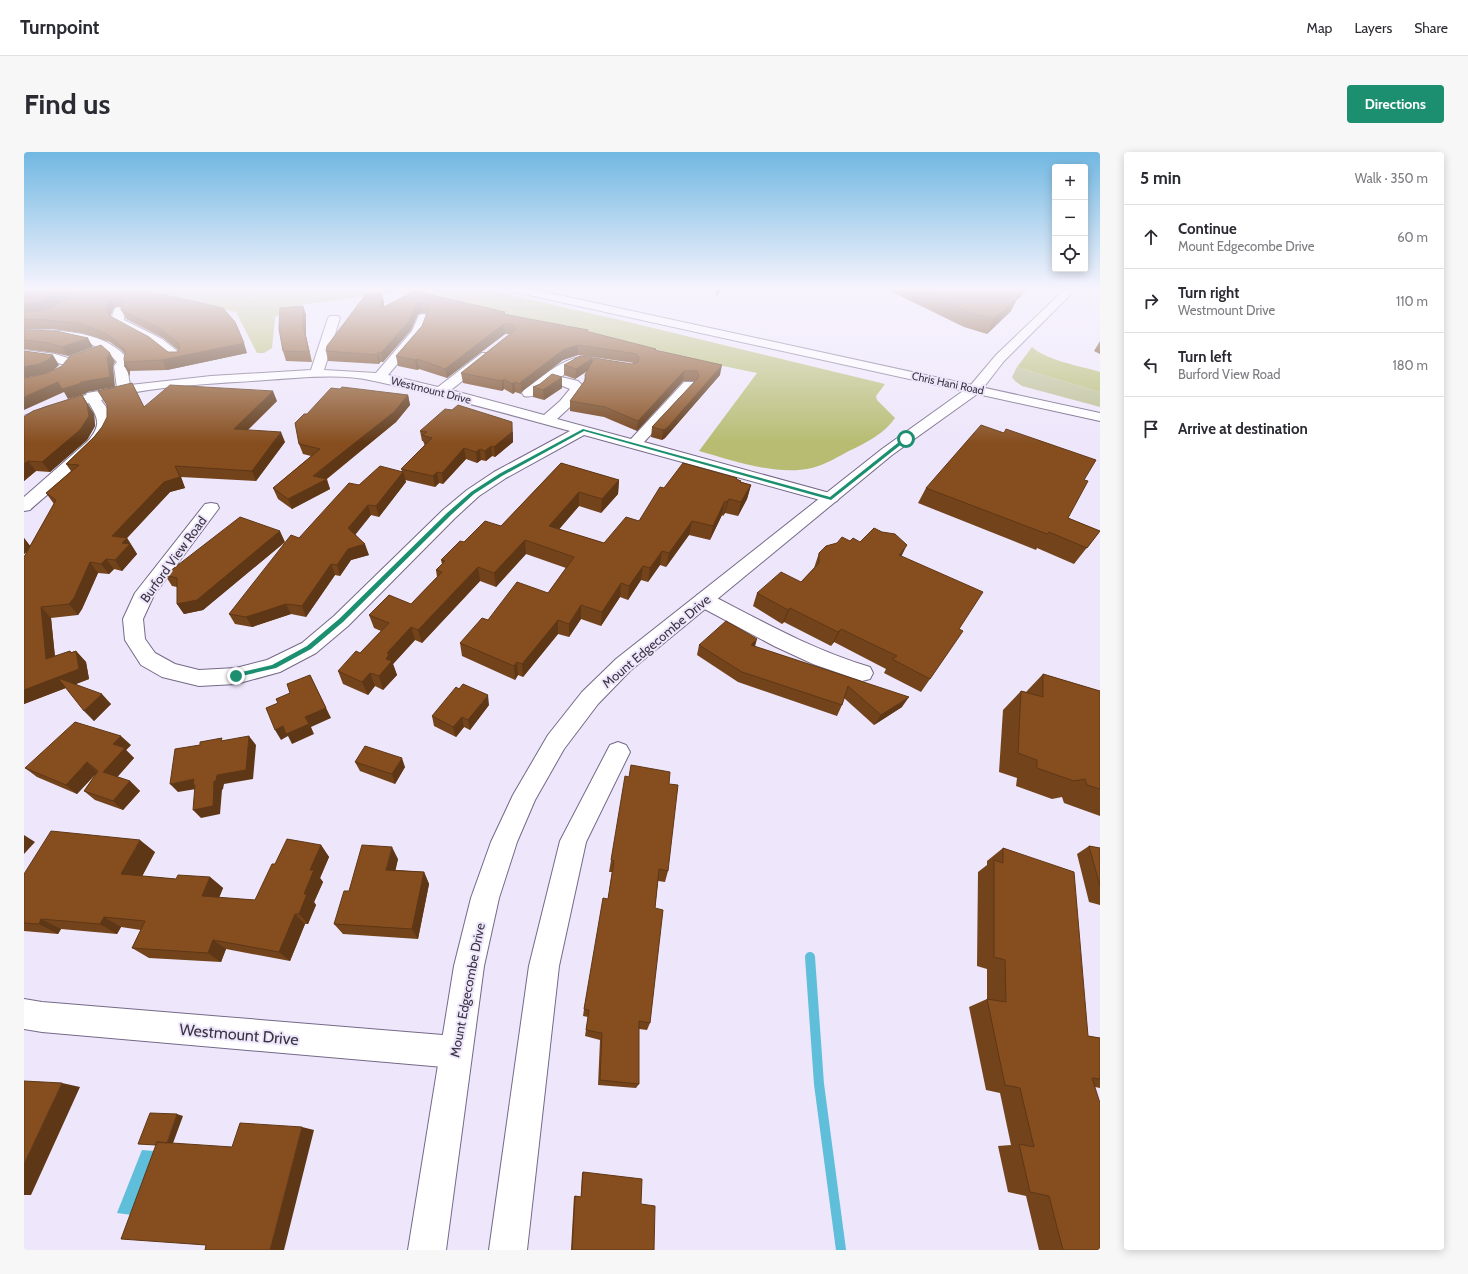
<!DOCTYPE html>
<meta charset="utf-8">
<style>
body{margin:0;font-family:Cabin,sans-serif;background:#f7f7f7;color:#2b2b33}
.controls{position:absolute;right:12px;top:12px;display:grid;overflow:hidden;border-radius:4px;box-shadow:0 2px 10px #0003}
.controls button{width:36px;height:36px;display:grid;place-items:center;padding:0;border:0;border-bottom:1px solid #e1e1e2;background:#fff;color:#2b2b33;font:20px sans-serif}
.stop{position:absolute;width:12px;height:12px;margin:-9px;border:3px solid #1c8f71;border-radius:50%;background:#fff}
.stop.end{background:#1c8f71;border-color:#fff;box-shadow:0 1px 4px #0008}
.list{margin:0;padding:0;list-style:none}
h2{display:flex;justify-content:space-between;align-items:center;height:52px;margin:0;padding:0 16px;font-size:17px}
h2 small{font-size:13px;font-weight:400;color:#7c7c81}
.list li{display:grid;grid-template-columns:26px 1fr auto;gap:12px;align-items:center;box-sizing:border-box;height:64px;padding:0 16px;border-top:1px solid #e1e1e2}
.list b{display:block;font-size:15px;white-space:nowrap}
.list p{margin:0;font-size:13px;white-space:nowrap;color:#7c7c81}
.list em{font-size:13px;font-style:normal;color:#7c7c81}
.icon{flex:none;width:22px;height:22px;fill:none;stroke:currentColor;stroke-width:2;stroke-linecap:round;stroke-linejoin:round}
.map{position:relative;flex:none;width:1076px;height:1098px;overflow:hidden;border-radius:4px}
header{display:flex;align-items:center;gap:24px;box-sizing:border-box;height:56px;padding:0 20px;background:#fff;border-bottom:1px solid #e1e1e2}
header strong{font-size:19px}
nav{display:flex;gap:22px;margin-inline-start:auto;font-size:14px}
.intro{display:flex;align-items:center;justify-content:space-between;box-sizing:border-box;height:96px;padding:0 24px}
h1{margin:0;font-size:28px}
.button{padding:10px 18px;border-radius:4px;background:#1c8f71;color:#fff;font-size:14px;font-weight:700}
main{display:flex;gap:24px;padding:0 24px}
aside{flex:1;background:#fff;border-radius:4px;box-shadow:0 2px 10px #0003}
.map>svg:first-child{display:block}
.green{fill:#bbbf92}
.forest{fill:#b7bc72}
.water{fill:#5fbed9}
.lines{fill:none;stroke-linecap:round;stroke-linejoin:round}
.stream{stroke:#5fbed9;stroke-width:10}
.minor-casing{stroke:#756988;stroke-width:2}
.tertiary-casing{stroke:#756988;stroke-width:2}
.secondary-casing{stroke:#756988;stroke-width:2}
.minor{fill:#fff;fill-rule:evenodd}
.tertiary{fill:#fff;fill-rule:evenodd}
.secondary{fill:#fff;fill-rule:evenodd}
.wall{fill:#73431b;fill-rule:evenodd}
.shaded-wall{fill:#5e3716}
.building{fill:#864e1f;stroke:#5e3716;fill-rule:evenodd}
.route{fill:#1c8f71}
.labels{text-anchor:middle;stroke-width:4;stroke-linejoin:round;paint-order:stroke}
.far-street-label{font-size:11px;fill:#393442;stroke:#eee6fb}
.street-label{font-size:13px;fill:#393442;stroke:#eee6fb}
.near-street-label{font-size:16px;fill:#393442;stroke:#eee6fb}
</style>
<header>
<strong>Turnpoint</strong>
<nav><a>Map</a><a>Layers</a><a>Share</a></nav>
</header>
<div class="intro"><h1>Find us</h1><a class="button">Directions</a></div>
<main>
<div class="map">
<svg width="1076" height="1098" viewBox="0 0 1076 1098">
<rect width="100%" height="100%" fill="#eee6fb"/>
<path class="green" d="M993,215L1076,240V255L998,234L991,229L988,225Z"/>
<path class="forest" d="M103,137H458L596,168L861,232L852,244L853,248L871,266C862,280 842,291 827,298C815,304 801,313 788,316C751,324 711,309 675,299L733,221L675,209L542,173L531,180L374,140L276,153L251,165L248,196L240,201H233L212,160Z
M1008,195C1021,208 1057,214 1076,220V240L993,215Z"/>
<path class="water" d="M118,998L141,1000L116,1064L93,1061Z"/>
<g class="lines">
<path class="stream" d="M786,805L795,932L817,1098"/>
<g class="minor-casing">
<path id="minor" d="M95,155L99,156L101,158L100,168L138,187L157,202L159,205L157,208H149L130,193L91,172C87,168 88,161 91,156Z
M399,162L403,163L405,165L398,183L364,223L414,235L458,201H466L468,204L466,207L427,238L520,263L536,249L546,237L529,230C520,237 511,247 500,244L498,241L500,238C521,224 544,199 571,206L573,209L571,212L552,214L537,225L554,229L561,236L546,255L533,267L607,287L660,230H670L672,233L670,236L620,290L813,343L815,346L813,349L807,351L560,283L482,326L455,344L431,366L324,474L292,501L256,520L212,532L175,534L138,525L117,513L101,488L99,467L111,441L181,352L187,351L193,352L195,356L130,443L119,467L121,487L131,501L151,512L175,518L212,516L243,508L278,491L310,464L419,358L443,338L470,320L546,279C481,261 416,243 350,229C316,221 277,226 242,228C187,232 130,233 77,248C82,255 91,266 88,275C82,297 24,341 6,358L0,359V345L64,289C77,273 75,268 65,251L0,273V264L22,255L62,243L63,241L93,236L90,214L93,210C71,184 31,185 0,186V178C35,178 84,178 106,210L103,215L106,233L187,224L287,218L304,166L306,164H314L316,166L300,218L352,221L388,179L395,163Z
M70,197L74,198L76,201L74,204L45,214L30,210L0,206V198L31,202L44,206Z
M680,441L687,443C739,470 789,498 846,515L849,521L846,527L838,529L789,512L750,494L673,453L670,448L673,443Z
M594,590L602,593L606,600L562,690L535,814L503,1098H465L505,814L536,689L586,593Z
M0,847L18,850L431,884L442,889L447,900L442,911L431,916L18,880L0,877Z"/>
</g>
<g class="tertiary-casing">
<path id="tertiary" d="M1041,137H1052L980,209L956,240L868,303L606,519L574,552L540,597L511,648L493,690L475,746L460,814L422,1098H384L430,814L447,746L467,690L489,643L524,583L558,540L592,507L858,297L946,234L972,203Z"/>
</g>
<g class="secondary-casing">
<path id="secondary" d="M486,137H507L1076,261V269L491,140Z"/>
</g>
<use href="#minor" class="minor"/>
<use href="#tertiary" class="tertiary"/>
<use href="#secondary" class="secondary"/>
</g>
<path class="wall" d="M0,137H114L223,201L143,218L106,219V224L101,215V202L97,198L86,190L58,181L28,177H0ZM44,146L30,155L26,157ZM91,155H97V158L102,167L139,186L154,198L153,200H144L87,165V162Z
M691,137H699L692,145Z
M862,137H1004L992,149L987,159L963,182L940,175Z
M390,139L481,160V162L564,180L632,198L696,223L641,286L638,288L627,285L628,275L671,229H659L613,279L580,265L546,259V249L560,230L561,223L563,219L551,227L540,223V213L569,209L608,212L610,211L554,203L539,208L497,240V242L491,240L489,242L480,237L478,239L439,231L437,221L487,182H481L423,226L395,217L393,218L374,214L372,204L398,174L403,162L399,161L394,162L387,178L359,210H356L355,212L304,209L302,199L358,141L360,150V155Z
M279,154L282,163V184L288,210L262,209L259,199Z
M0,178L69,195L44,204L31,201L0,197Z
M1076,189V202L1070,199Z
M108,231L120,255L253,249L224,278L261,290L232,329L157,325L161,336L146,340L103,386L113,402L98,419L90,417L85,422L74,421L58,457L54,463L27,466L31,504L52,499L62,510L65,527L52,532L87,552L70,569L42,536L0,552V405L4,399L0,402V386L6,394L30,352L22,341L47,319L42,312L70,285L78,275Z
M509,235L538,236L520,248L509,245Z
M58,243L70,262L71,274L63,288L26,320L12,319L0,329V265Z
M384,243L386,253L372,270L303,327L306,337L268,357L254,347L249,336L287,304L279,302L275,292L283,262Z
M396,279L489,280V290L471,305L468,304L462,309L457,308L453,311L442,307L419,332L415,331L411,335L381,328L382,330L355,365L347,363L331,382L345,403L327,408L316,424L311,423L282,465L267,462L228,475L211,472L205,462L275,386L335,333L378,319L377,317L401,294L399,289H398Z
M537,311L595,328L594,342L577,361L555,354L535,377L580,391L615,369L640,336L712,328L717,329V330L727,333L723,347L714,364L701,361L699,364L698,363L686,388L665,383L642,415L636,413L624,430L617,428L604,448L596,445L577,474L557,467L545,485L534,482L499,525L494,523L491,528L438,504L436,491L464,468L524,441L542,416L502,402L472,435L456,429L398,491L391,488L369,512L373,523L359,538L351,534L344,543L319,532L314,519L336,501L357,479L350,476L345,463L387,452L413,425L412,418L418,412L417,408L440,390L477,374Z
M1060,328L1044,366L1076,379L1050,412L1013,396L1012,398L894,351L902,336Z
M826,389L836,390L877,404L935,477L906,527L897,540L860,521L862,517L810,490L807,494L760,470L758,472L729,454L733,441L777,430L790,416L795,401Z
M261,390L179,458L160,462L153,452V435L148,434L141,423Z
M675,493L731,495L878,555L850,573L820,546L818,553L813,564L714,530L673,503Z
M1019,522L1076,539V664L1040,651L1038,645L1028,647L992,634L993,626L975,620L979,558L997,539L1002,540Z
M465,553L446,578L440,575L432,585L410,574L408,564Z
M107,593L102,598L110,606L93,625L106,629L116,639L99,658L71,648L60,639L72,622L53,642L13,625L1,616Z
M331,610L381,615L371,632L336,619Z
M645,632L644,719L641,730L634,729L631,756L626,871L623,878L615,877V932L612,936L574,933L576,888L561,884L564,865L559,864L560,857L584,747L588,720H585L587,708Z
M297,693L305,705L296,726L299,730L290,750L292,753L284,772H281L266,809L202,797L197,810L125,806L108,796L117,778L97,775L93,782L37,777L34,782L0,779V722L131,700L118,724L152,727L186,725L199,736L195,746L231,748L251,712Z
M1065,694L1076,696V753L1065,750L1053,702Z
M979,696L1064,884L1076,886V936L1071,935L1076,1098H1015L1002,1044L984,1040L974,994L987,993L976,941L962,938L945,855L963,847V817L953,814L954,720L963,713V709Z
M374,707L371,718L400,720L405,732L394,787L319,782L310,772L325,739Z
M559,1020L617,1052L630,1098H547L550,1044L557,1045L558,1021Z"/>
<path class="shaded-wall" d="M38,137H41L45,145L21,160L0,162V152Z
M695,137H699L692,145L693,139Z
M997,137H1004L992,149L987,159L963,182L970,167L990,144Z
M358,141L360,150L358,166L356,157Z
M86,146L91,155L87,162V169L83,160L82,153Z
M398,151L399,161L394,162L387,178L359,210L357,201L392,153Z
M279,154L282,163V184L288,210L279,174Z
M480,172L481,182L423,226L421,217Z
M64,186L69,195L44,204L38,195Z
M220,191L223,201L143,218L138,208Z
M554,193V203L539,208L497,240V242V230L539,198Z
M354,200L356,210L355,212L353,203Z
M86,201L91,210L89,214L91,235L63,240L61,242L44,247L40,240L0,258V245L83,205Z
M29,203L35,213L30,218L21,222L0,226V215Z
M569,206L568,216L551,227L552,217Z
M393,207L395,217L393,218L391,208Z
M101,210L106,219V224L101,215Z
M698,213L696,223L641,286L638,288L639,278Z
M660,219L659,229L613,279L614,269Z
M538,225V236L520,248L519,238Z
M480,227V237L478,239V229Z
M491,230V240L489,242L488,232Z
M249,239L253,249L214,287L210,277Z
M58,243L70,262L71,274L63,288L26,320L18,310Z
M384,243L386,253L372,270L302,327L306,337L268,357L264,347Z
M488,270L489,290L471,305L470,295Z
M257,280L261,290L232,329L228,319Z
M467,294L468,304L462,309L461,299Z
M440,296L442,307L419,332L418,321Z
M456,297L457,308L453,311L452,300Z
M4,309L12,319L0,329V312Z
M151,314L157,325L161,336L146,340L103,386L113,402L98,419L91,408L88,384Z
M379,320L382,330L355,365L352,354Z
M413,320L415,331L411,335L409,324Z
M595,328L594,342L577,361L578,347Z
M727,333L723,347L714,364L717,350Z
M555,340V354L526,388L525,374Z
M705,347L701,361L699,364L703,350Z
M701,349L698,363L686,388L689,374Z
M344,353L347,363L328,387L324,376Z
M668,369L665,383L642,415L645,401Z
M256,379L261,390L179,458L160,462L153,452Z
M0,386L7,395L0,402Z
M501,388L502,402L472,435L470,421Z
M341,392L345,403L327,408L316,424L313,413L324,397Z
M883,393L876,407L875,403Z
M638,399L636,413L624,430L626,416Z
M82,407L90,417L85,422L77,412Z
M66,410L74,421L58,457L54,463L45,452Z
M307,412L311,423L282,465L278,454Z
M619,414L617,428L604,448L605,434Z
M454,415L456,429L398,491L394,478Z
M597,431L596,445L577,474L578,460Z
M262,452L267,462L228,475L222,465Z
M557,453V467L545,485V472Z
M17,455L27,466L32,517L22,507Z
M766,456L760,470L758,472L764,458Z
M534,468V482L499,525L498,512Z
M387,475L391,488L369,512L373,523L359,538L355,524L362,507L363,501Z
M817,477L810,490L807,494L814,480Z
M733,487L730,498L727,493Z
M46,499L53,506L52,499L62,510L65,527L0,552V538L47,501Z
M493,510L494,523L491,528L490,514Z
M346,521L351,534L344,543L338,530Z
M286,523L307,566L287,575L290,582L268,592L264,584L257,588L251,578Z
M78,542L87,552L70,569L60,559Z
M464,543L465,553L446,578L444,568Z
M885,545L878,555L850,573L857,563Z
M438,565L440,575L432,585L429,575Z
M97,584L107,593L102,598L110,606L89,630L79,620L89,592Z
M225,584L232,593L229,627L200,632L199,637L198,638L196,662L177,666L169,658L193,623Z
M378,606L381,615L371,632L368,622Z
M63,610L73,620L53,642L42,633Z
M170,627L172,637L154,640L146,632Z
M106,629L116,639L99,658L89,649Z
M0,683L11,690L0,702Z
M116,688L131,700L113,734L97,722Z
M297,693L305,705L296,726L299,730L290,750L292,753L284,772L275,762L286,718Z
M368,695L374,707L369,730L362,718Z
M400,720L405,732L394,787L388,777Z
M186,725L199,736L191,755L178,744Z
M271,762L281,772L266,809L255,800Z
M80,765L97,775L93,782L76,772Z
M17,767L37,777L34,782L15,772Z
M189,788L202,797L197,810L184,801Z
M38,931L56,935L7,1043H0V1012Z
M153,962L159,964L148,994H142Z
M278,975L290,978L260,1098H246Z"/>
<path class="building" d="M0,137H38L15,150L0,152Z
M43,137H114L199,156L211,170L220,191L138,208L101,210V215L100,206L102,199L92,189L81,181L53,171L23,168L0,167V160L16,159L30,155L43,147L49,140ZM86,146H96L98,149L97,158L135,176L154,191L156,196L153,200H144L125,185L86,164L83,160L82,153Z
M896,137H997L990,144L994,145L970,167L946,161Z
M390,139L481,160L479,162L564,178L562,179L632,197L631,198L698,213L643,276L639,278L628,275L673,227L675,224L673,219H660L614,269L581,255L546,249L562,227L561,223L570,206L608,212L614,210L615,206L613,202L554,193L539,198L497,230L496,232L491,230L488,232L480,227L478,229L437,221L492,177L488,172H480L421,217L393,207L391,208L372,204L398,174L405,156L403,153L398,151L392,153L385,169L357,201L354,200L353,203L302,199L303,194L342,142L358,141L356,157Z
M279,154V174L285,200L259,199L255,177L256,156Z
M0,178L32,179L64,186L38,195L25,191L0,188Z
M77,193L86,201L83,205L86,225L57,230L55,232L38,237L34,230L0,245V226L7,225L24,221L38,214L46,204Z
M0,199L29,203L24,208L15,212L0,215Z
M556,204L569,206L552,217L540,213Z
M528,222L538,225L519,238L509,235L516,232Z
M108,231L120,255L146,233L249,239L210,277L257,280L228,319L151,314L156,325L140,330L88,384L103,386L98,391L106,392L91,408L82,407L77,412L66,410L50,446L45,452L17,455L22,507L46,499L47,501L52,499L55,517L0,538V405L32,348L22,341L55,313L42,312L70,285L78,275L83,265V253L74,239Z
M318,235L384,243L370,260L289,324L303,327L264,347L249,336L296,297L275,292L271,271L280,262H283L307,236L316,237Z
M58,243L63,252L65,264L56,278L18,310L4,309L0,312V265L9,259Z
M434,253L488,270V280L470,295L467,294L461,299L456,297L452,300L440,296L418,321L413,320L409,324L377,317L408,286L398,283L403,280L396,279L421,257L428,258Z
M957,273L980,281L982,277L1072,308L1060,328L1064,329L1044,366L1076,379L1063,396L1025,380L1023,382L902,336Z
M537,311L595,328L578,347L555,340L525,374L580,391L602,365L615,369L636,335L640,336L659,311L713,326L712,327L717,329L716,330L727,333L717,350L705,347L703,350L701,349L689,374L668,369L645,401L638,399L626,416L619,414L605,434L597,431L578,460L557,453L545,472L534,468L498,512L493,510L490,514L436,491L458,466L464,468L493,430L524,441L550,405L501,388L470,421L454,415L394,478L387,475L363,501L365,502L362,507L368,509L355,524L346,521L338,530L314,519L332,499L336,501L365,471L345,463L365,443L387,452L418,420L412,418L421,409L417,408L436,389L440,390L461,369L477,374Z
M356,314L379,320L352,354L344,353L324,376L341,392L324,397L313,413L307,412L278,454L262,452L222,465L205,462L267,383L275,386L325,331L335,333Z
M216,365L256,379L173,448L153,452V426L141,423Z
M850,376L858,380L871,382L883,393L875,403L959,440L935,477L939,479L906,527L868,507L873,504L817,477L814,480L766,456L764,458L733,441L757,420L777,430L795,411V401L802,394L813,391L818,385L826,389L829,386L836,390Z
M702,469L733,487L727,493L885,545L857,563L824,534L818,553L718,520L675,493Z
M1019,522L1076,539V637L1063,633L1061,627L1050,629L1013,616V608L994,601L997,539L1019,545Z
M286,523L302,556L281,565L285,572L262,582L259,574L251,578L242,556L254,551L252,547L266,541L263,532Z
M34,526L78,542L60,559Z
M439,532L464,543L444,568L438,565L429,575L408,564L432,535L435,537Z
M51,570L97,584L89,592L101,596L79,620L106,629L89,649L60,639L74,619L63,610L42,633L1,616Z
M225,584L222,618L193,623L192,629H190L189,654L169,658L171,633H169L170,627L146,632L151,597L176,593V590L198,586L197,589Z
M341,594L378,606L368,622L331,610Z
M607,613L646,620L645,632L654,633L644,719L635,717L631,756L639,758L626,871L615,869V932L576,928L578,881L562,878L565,858L560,857L579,746L584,747L590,709L587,708L601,624L605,625Z
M27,679L116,688L97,722L152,727L154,723L186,725L178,744L231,748L248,712H251L263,687L297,693L286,718H290L280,742H283L275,762H271L255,800L189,788L184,801L108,796L121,769L80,765L76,772L17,767L15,772L0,771V722Z
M338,693L368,695L362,718L400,720L388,777L310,772L320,739H325Z
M1065,694L1076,696V734Z
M979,696L1050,720L1064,884L1076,886V927L1068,926L1076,951V1098H1039L1025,1044L1006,1040L995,992L1010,995L996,936L981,933L963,847L982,850L981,808L970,805V708L979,711Z
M0,929L38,931L0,1012Z
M126,961L153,962L143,991L133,990L132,993L114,992Z
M216,971L278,975L246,1098H181L182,1093L97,1087L133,990L208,995Z
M559,1020L618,1027L617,1052L631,1054L630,1098H548L551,1044L557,1045Z"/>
<linearGradient id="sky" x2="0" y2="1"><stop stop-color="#71b8e2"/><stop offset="0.47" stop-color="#f7f4fd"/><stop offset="1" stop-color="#f7f4fd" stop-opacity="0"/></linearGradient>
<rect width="1076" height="291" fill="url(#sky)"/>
<path class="route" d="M559,277L806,345L880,286L884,287L807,348L560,279L478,324L450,342L427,363L319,470L287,497L252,516L209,526V522L248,513L283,494L315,467L423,361L447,340L475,322Z"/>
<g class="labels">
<g class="far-street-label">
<text transform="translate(924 231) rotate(12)" y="4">Chris Hani Road</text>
<text transform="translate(407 238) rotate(14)" y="4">Westmount Drive</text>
</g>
<g class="street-label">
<text transform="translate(149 407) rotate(-54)" y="5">Burford View Road</text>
<text transform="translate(632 489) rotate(-40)" y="5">Mount Edgecombe Drive</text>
<text transform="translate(443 838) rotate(-79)" y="5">Mount Edgecombe Drive</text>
</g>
<g class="near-street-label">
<text transform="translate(215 882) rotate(5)" y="6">Westmount Drive</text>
</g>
</g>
</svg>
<div class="controls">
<button>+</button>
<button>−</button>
<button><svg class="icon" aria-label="locate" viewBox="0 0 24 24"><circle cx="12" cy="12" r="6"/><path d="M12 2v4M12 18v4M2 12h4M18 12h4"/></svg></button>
</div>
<div class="stop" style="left:882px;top:287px"></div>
<div class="stop end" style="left:212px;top:524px"></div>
</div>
<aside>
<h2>5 min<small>Walk · 350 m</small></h2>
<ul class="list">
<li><svg class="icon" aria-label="ahead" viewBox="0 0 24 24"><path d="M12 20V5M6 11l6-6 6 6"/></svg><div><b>Continue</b><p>Mount Edgecombe Drive</p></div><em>60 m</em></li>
<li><svg class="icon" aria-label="right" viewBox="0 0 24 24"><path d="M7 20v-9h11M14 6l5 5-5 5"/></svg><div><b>Turn right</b><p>Westmount Drive</p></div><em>110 m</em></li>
<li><svg class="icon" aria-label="left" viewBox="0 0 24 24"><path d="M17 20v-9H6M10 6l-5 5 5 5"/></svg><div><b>Turn left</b><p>Burford View Road</p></div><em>180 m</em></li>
<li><svg class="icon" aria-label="arrive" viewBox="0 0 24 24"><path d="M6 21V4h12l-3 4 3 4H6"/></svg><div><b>Arrive at destination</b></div></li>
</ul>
</aside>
</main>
